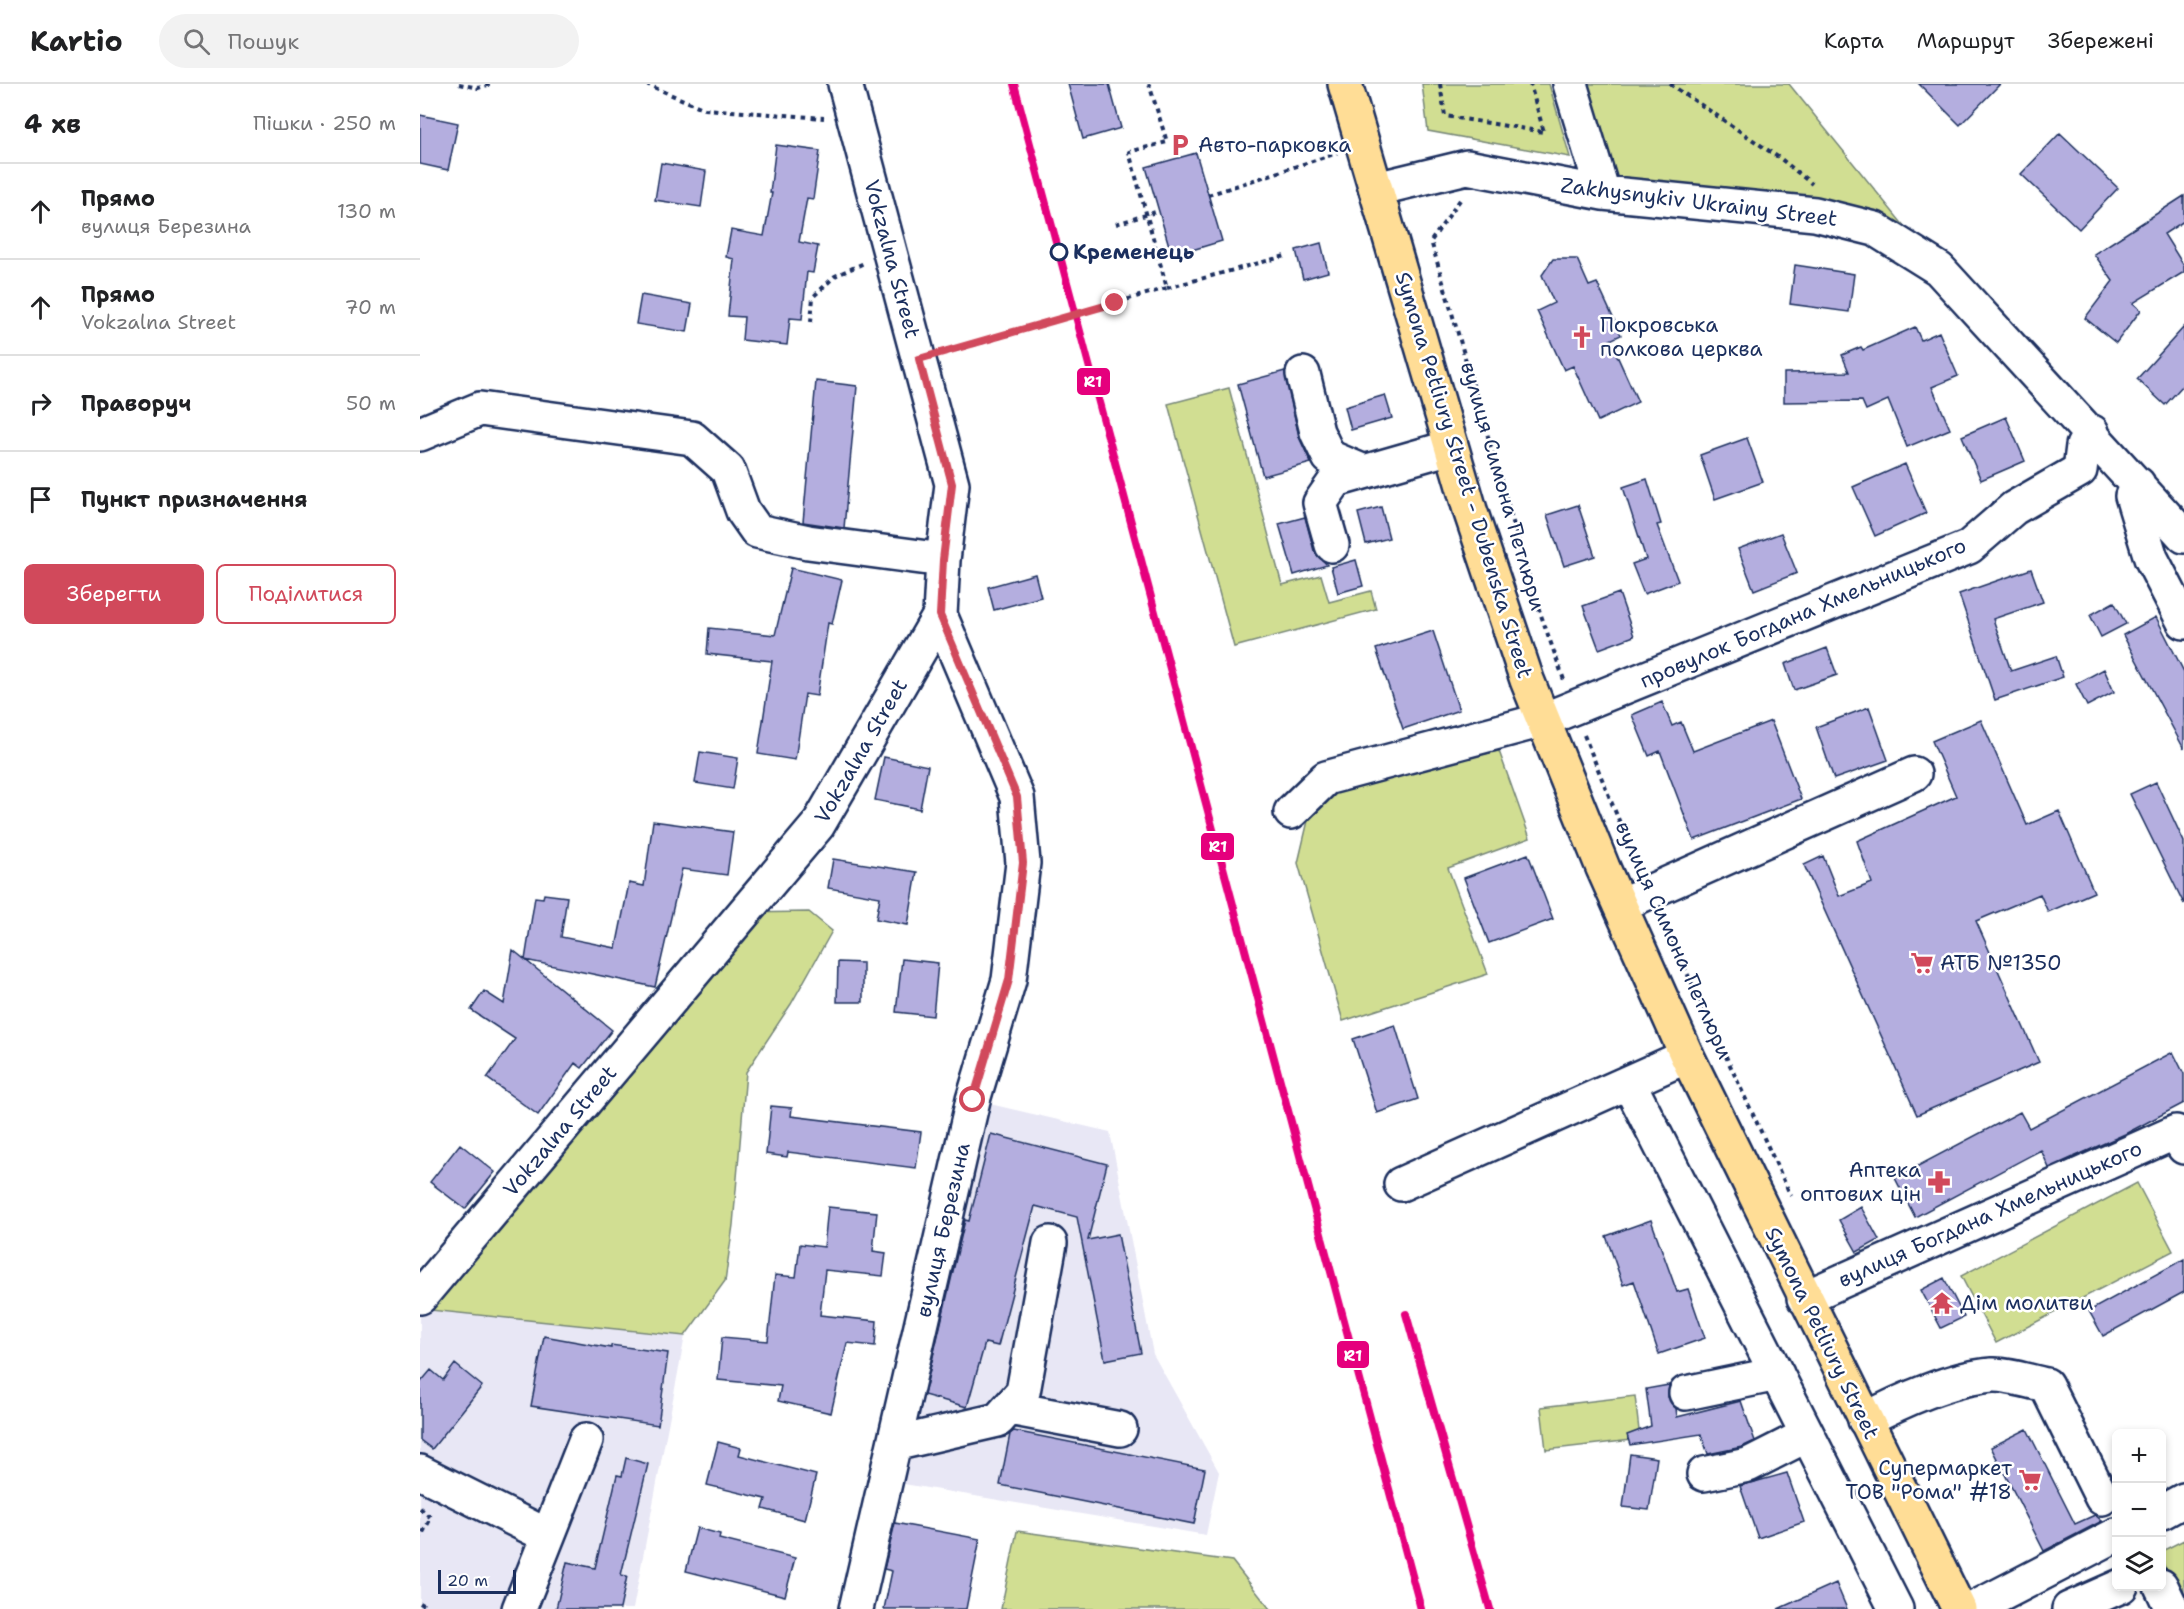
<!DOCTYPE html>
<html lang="uk">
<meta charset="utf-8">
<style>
body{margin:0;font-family:"Shantell Sans",sans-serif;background:#f2f2f2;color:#202124}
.controls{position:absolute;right:18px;bottom:18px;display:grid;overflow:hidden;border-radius:9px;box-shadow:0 3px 9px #0003}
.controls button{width:54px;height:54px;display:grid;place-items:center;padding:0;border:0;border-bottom:2px solid #e0e0e0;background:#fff;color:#202124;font:30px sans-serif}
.scale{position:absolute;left:18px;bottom:15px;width:78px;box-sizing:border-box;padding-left:6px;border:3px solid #1b2f5e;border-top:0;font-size:16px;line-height:21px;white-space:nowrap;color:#1b2f5e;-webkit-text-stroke:4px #fff;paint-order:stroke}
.stop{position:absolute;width:18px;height:18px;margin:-14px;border:4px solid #d1495b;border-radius:50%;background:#fff}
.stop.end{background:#d1495b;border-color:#fff;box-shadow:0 2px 6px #0008}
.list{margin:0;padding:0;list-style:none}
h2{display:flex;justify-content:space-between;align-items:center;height:78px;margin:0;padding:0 24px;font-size:26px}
h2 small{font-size:20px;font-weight:400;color:#757577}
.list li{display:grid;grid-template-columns:39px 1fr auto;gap:18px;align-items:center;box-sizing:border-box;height:96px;padding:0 24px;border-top:2px solid #e0e0e0}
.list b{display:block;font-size:22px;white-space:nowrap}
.list p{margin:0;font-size:20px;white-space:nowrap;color:#757577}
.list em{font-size:20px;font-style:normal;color:#757577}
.actions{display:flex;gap:12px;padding:18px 24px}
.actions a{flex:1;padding:14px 0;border:2px solid #d1495b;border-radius:9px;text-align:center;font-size:21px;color:#d1495b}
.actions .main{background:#d1495b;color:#fff}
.icon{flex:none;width:33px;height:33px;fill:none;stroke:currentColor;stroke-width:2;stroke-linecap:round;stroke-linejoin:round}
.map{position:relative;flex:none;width:1764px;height:1525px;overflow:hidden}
header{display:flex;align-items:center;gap:36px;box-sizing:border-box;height:84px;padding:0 30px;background:#fff;border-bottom:2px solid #e0e0e0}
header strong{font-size:28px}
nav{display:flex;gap:33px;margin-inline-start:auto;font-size:21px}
.search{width:420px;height:54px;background:#f2f2f2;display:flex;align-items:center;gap:15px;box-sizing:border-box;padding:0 21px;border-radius:33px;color:#757577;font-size:22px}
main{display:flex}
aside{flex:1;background:#fff}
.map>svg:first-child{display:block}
.built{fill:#e8e7f5}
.green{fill:#d1de92;stroke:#768678;stroke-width:1.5}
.building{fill:#b4aedf;stroke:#1b2f5e;stroke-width:1.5}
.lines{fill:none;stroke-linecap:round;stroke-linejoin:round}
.minor-casing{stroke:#1b2f5e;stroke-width:38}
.highway-casing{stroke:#1b2f5e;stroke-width:38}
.path{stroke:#1b2f5e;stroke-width:4;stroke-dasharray:4.5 4.5;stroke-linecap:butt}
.minor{stroke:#fff;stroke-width:33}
.highway{stroke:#ffdd96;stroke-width:33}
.rail-1-casing{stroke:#fff;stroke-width:12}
.rail-1{stroke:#e5007d;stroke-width:8}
.route{stroke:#d1495b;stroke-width:8}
.stop-dot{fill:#fff;stroke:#1b2f5e;stroke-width:3}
.labels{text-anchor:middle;stroke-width:5;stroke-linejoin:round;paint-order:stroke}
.poi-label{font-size:21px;fill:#1b2f5e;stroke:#fff;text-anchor:start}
.street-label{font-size:21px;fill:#1b2f5e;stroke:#fff}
.stop-label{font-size:21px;font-weight:bold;fill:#1b2f5e;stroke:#fff;text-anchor:start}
.line-badge{stroke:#fff;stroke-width:2}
.badge-label{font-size:16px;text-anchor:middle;font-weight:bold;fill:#fff}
</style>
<header>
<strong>Kartio</strong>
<div class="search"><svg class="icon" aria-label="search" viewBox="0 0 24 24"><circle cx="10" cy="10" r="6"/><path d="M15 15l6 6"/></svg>Пошук</div>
<nav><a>Карта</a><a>Маршрут</a><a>Збережені</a></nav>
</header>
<main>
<aside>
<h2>4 хв<small>Пішки · 250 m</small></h2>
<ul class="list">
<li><svg class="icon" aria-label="ahead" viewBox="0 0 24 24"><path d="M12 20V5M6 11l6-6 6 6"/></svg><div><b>Прямо</b><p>вулиця Березина</p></div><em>130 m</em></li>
<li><svg class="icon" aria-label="ahead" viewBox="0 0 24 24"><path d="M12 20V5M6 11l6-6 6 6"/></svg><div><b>Прямо</b><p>Vokzalna Street</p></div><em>70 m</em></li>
<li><svg class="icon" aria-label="right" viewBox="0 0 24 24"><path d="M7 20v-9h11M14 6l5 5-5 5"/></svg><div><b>Праворуч</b></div><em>50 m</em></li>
<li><svg class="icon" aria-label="arrive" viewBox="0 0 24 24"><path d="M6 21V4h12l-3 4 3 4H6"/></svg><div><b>Пункт призначення</b></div></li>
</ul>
<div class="actions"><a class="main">Зберегти</a><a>Поділитися</a></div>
</aside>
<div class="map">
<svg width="1764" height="1525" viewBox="0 0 1764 1525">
<rect width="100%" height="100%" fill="#fff"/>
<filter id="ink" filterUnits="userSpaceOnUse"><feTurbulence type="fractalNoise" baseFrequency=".0167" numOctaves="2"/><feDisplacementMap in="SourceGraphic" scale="12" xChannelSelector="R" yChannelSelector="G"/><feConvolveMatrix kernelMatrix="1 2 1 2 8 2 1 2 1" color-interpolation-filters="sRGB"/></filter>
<g filter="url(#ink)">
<path class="built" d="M553,1016L690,1048L733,1270L799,1388L786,1451L466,1397Z
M0,1225L265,1252L213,1525H0Z"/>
<path class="green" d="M1002,0H1129L1150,73L1008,47Z
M1150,0H1369L1519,185L1455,145L1183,109Z
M809,304L862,501L901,491L909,518L951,507L956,525L814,563L748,320Z
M1079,667L1110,754L1028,784L1068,890L923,937L878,779L891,724L928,699Z
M389,828L412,847L371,920L326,988L313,1141L305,1197L265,1252L0,1225L324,829Z
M1717,1099L1753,1167L1576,1259L1541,1192Z
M1215,1312L1220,1355L1126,1366L1121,1323Z
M597,1447L812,1477L850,1525H581Z
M1764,1456V1522L1742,1477V1467Z"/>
<path class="building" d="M648,0H689L701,44L663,55Z
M1499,0H1580L1540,41Z
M0,31L38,39L28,86L0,80Z
M1640,49L1698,104L1659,145L1601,90Z
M356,61L400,67L393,115L387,114L379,158L398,162L393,189L387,188L382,235L370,234L367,261L322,256L324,233L308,232L314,175L306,173L311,146L344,152L352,109H350Z
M776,69L802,157L752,172L726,83Z
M241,79L286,87L281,123L235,116Z
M1764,112V137L1744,150L1764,182V188L1713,219L1721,226L1696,259L1665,234L1693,197L1674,170Z
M901,159L908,188L883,195L876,166Z
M1133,175H1157L1169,202L1177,199L1201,251L1190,256L1218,318L1178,337L1153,282L1144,286L1117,227L1134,219L1122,191Z
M1375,181L1434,190L1429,228L1370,220Z
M221,211L272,220L267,248L216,240Z
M1495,243L1501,256L1519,248L1538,292L1512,303L1530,345L1487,363L1468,316L1446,326L1442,317L1364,318V289L1429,288L1422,271L1441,263L1443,266Z
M1764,243V300L1745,321L1717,295Z
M865,287L879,353L891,379L843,392L818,300Z
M396,297L437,302L424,444L383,438Z
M965,311L972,334L931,346L925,323Z
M1586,333L1605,377L1561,396L1542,352Z
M1327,354L1343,398L1295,415L1280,371Z
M1485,380L1506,429L1455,452L1433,403Z
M1227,395L1241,440L1237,441L1258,497L1224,510L1212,480L1226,475L1203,403Z
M1158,421L1175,472L1144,482L1127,431Z
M961,423L969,454L946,460L938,429Z
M885,433L894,467L907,481L874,491L859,440Z
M1361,449L1377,489L1334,506L1318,465Z
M936,476L943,502L918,509L911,483Z
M371,484L422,496L412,540L408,539L397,612L385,610L375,676L338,670L352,577L287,570L289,544L355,551Z
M1611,485L1623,518L1573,535L1591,587L1636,572L1643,593L1575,616L1539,510Z
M615,490L621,513L574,526L568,503Z
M1199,509L1214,552L1179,565L1163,522Z
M1694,518L1706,540L1681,553L1670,531Z
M1736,533L1764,588V665L1703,551Z
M1013,547L1039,626L983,645L956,565Z
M1407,564L1417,591L1374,606L1365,580Z
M1684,585L1694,608L1667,622L1656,600Z
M1242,618L1252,642L1261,638L1273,667L1351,637L1381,715L1274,756L1240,667L1229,672L1212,631Z
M1449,623L1468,676L1414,695L1396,643Z
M1561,636L1607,741L1639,727L1674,808L1628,828L1620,810L1556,837L1619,978L1497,1031L1384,781L1403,772L1419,812L1452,799L1437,757L1536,712L1512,657Z
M280,668L318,674L313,705L275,699Z
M464,673L508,682L500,725L455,716Z
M1736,698L1764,758V820L1710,710Z
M233,737L313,748L307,791L262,785L235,903L105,876L115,813L123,814L124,810L147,813L141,853L196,864L209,799L224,802Z
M1108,770L1133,835L1069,859L1044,794Z
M413,775L497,788L488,841L456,835L460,813L408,804Z
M93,866L192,946L162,984L155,979L118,1031L67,994L95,955L51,926L64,907L84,920Z
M482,875L518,879L513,932L476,928Z
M418,878L443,879V918H417Z
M975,941L998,1015L957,1029L933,955Z
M1753,968L1764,990V1019L1705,1050L1629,1084L1621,1066L1495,1133L1475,1094L1600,1028L1609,1044Z
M351,1022L372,1024L371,1032L501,1048L496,1084L368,1068L367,1073L346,1070Z
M571,1050L687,1080L668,1156L698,1150L721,1269L685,1276L657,1133L615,1122L578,1262L565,1259L547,1323L504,1311L545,1136L549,1137Z
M40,1060L75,1088L45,1125L10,1098Z
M408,1123L457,1128L453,1167L466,1169L463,1192L405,1186L400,1231L457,1237L455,1262L427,1259L411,1329L358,1317L361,1302L298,1296L302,1253L348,1257L355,1191L376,1193L380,1160L404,1163Z
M1441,1123L1459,1156L1437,1168L1419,1136Z
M1231,1136L1257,1208L1268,1205L1285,1254L1239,1270L1214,1197L1203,1201L1186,1152Z
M1764,1175V1208L1683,1252L1669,1227Z
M1524,1194L1544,1233L1521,1244L1501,1206Z
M124,1252L191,1264V1261L248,1269L238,1341L111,1322Z
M35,1280L62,1302L12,1365L0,1356V1299L11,1286L23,1296Z
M1249,1301L1248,1313L1256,1324L1257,1333L1321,1317L1335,1357L1322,1363L1288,1370L1281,1350L1210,1361L1207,1351L1231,1342L1226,1305Z
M1607,1345L1655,1440L1675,1431L1682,1437L1624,1467L1571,1363Z
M594,1347L785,1385L774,1440L580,1401L590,1350Z
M298,1358L321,1364L319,1371L396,1391L385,1436L343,1425L346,1415L287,1401Z
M1210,1370L1237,1374L1229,1426L1203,1423Z
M206,1374L228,1380L201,1491L207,1492L200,1525H136L147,1478L175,1484L197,1391L202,1392Z
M1367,1389L1384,1438L1338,1454L1320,1402Z
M475,1439L560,1455L546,1525H464L472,1487L464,1485Z
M277,1444L300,1450L299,1455L375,1474L365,1512L266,1487Z
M1416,1499L1427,1525H1358Z"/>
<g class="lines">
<g class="minor-casing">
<path id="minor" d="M425,0L532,400L523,476L520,531L597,713L603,779L589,896L553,1016L436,1525
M1150,0L1183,109
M956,105L1047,83L1183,109L1395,130L1455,145L1519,185L1764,452
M883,290L897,348L909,373L942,387
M0,350L60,325L272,354L308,386L323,427L337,447L388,458L523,476
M1718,400L1712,412L1731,474L1764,538
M912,461L900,419L916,396L1031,363
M871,728L906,694L1123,636L1549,463L1594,424L1660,386L1663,362L1672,348
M1200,821L1494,690
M1209,999L1476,1525
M981,1100L1267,972
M0,1213L398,741L520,531
M1384,1214L1756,1048L1764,1063
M1266,1309L1357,1290
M589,1324L700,1345
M1445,1336C1480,1317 1532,1294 1572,1291C1588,1290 1610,1298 1626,1301L1682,1414
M474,1360L578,1336L603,1308L630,1159
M0,1388L128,1452L166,1356
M1284,1390L1328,1381L1387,1351
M1742,1428L1764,1416
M1741,1502L1752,1525
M99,1525L128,1452
M1553,1525L1696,1451
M1649,1525L1701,1502"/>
</g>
<g class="highway-casing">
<path id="highway" d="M925,0L1050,426L1107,596L1183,784L1267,972L1539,1525"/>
</g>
<path class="path" d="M39,0L58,4L71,0
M226,0L285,25L404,34
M1020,0L1025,32L1124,48L1110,0
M1250,0L1361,75L1392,100
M788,111L917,69
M1040,116L1011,157L1116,517L1144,596
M696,140L739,127
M747,204L865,172
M391,238L393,213L415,192L444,179
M526,268L747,204L709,68L747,58L729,0
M1164,651L1218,783
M1241,833L1371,1112
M0,1424L11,1434L0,1454
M0,1519L10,1525"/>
<use href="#minor" class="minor"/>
<use href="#highway" class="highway"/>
<g class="rail-1-casing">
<path id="rail-1" d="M594,0L1001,1525
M986,1230L1070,1525"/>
</g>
<use href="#rail-1" class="rail-1"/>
</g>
</g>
<g class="lines" filter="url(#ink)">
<path class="route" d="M553,1016L589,896L603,779L597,713L520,531L523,476L532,400L499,275L695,219"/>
</g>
<defs>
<g id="parking-bare" transform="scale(1.8)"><path d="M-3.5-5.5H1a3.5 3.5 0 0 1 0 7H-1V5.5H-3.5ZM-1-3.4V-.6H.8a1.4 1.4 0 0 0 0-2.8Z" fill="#d1495b" stroke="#fff" stroke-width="2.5" paint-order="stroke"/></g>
<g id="church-bare" transform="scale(1.8)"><path d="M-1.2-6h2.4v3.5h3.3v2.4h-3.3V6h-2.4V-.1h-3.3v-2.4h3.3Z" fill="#d1495b" stroke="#fff" stroke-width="2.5" paint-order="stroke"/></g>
<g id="supermarket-bare" transform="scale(1.8)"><path d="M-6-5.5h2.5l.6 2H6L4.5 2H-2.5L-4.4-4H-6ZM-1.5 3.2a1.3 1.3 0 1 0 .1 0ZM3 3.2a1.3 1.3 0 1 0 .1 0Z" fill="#d1495b" stroke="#fff" stroke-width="2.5" paint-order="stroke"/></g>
<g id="pharmacy-bare" transform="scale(1.8)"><path d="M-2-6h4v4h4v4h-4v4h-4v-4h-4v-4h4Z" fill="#d1495b" stroke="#fff" stroke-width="2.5" paint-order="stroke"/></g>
<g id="temple-bare" transform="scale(1.8)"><path d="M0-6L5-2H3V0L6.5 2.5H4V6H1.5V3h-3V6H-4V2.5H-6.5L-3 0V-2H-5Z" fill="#d1495b" stroke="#fff" stroke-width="2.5" paint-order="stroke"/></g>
</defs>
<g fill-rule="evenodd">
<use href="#parking-bare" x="760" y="61"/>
<use href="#church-bare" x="1162" y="253"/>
<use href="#supermarket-bare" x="1502" y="879"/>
<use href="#pharmacy-bare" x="1519" y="1098"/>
<use href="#temple-bare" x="1522" y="1219"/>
<use href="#supermarket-bare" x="1610" y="1396"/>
</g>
<circle class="stop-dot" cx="639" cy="168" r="8"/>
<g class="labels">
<g class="poi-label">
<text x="778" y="68">Авто-парковка</text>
<text x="1180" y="248">Покровська<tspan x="1180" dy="24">полкова церква</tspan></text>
<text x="1520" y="886">АТБ №1350</text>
<text x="1501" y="1093" text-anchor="end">Аптека<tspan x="1501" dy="24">оптових цін</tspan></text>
<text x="1540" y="1226">Дім молитви</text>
<text x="1592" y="1391" text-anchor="end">Супермаркет<tspan x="1592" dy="24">ТОВ "Рома" #18</tspan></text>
</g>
<g class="street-label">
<text transform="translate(1279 118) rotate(7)" y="7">Zakhysnykiv Ukrainy Street</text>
<text transform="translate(472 175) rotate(75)" y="7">Vokzalna Street</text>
<text transform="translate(1044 391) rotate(73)" y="7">Symona Petliury Street - Dubenska Street</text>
<text transform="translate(1083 402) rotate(74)" y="7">вулиця Симона Петлюри</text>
<text transform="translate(1383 529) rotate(-23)" y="7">провулок Богдана Хмельницького</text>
<text transform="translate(441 667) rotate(-60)" y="7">Vokzalna Street</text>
<text transform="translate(1254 856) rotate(66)" y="7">вулиця Симона Петлюри</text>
<text transform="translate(140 1047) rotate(-50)" y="7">Vokzalna Street</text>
<text transform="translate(1570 1130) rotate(-24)" y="7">вулиця Богдана Хмельницького</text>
<text transform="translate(523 1146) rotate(-77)" y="7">вулиця Березина</text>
<text transform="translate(1402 1249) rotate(64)" y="7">Symona Petliury Street</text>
</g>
<g class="stop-label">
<text x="653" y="175">Кременець</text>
</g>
</g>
<g class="line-badge">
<rect x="656" y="283" width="35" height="29" rx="6" fill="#e5007d"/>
<rect x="780" y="748" width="35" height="29" rx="6" fill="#e5007d"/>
<rect x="916" y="1256" width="34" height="29" rx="6" fill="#e5007d"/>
</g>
<g class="badge-label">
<text x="673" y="303">R1</text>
<text x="798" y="768">R1</text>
<text x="933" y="1277">R1</text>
</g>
</svg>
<div class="controls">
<button>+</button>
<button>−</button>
<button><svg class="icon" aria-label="layers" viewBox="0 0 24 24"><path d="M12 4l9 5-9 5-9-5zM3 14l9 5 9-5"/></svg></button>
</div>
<div class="scale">20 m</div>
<div class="stop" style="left:553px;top:1016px"></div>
<div class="stop end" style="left:695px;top:219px"></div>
</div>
</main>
